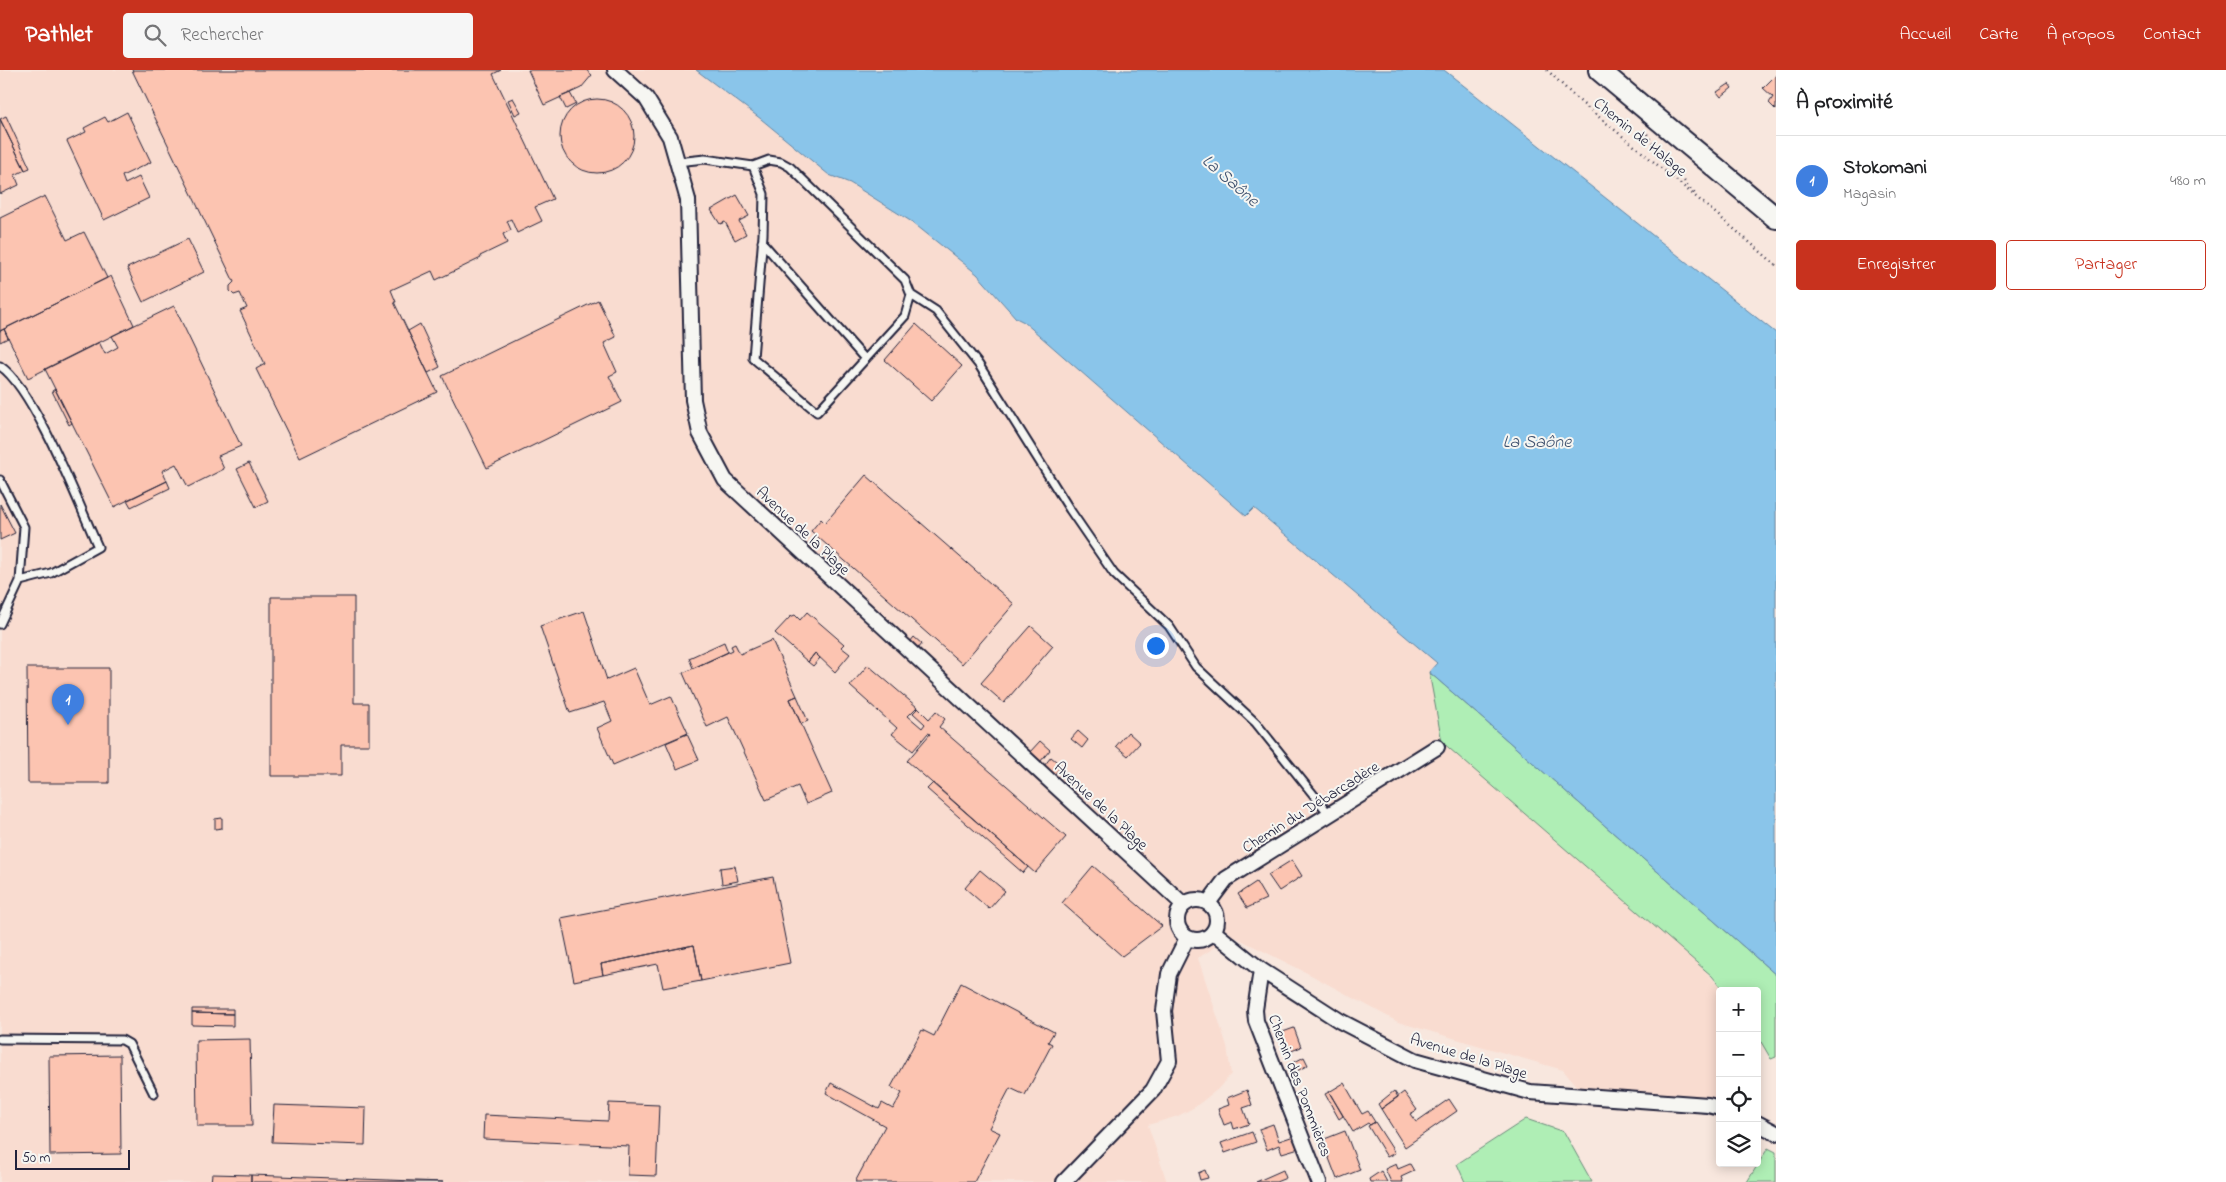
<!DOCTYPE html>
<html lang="fr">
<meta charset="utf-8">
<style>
body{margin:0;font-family:"Indie Flower",sans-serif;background:#f6f6f6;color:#202124}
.controls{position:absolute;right:15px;bottom:15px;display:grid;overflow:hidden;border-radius:5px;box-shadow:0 2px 12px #0003}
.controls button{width:45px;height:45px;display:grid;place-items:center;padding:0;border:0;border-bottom:1px solid #e0e0e0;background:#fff;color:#202124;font:25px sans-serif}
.scale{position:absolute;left:15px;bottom:12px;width:115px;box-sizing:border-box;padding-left:5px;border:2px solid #22223b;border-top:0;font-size:14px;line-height:18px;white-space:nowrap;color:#22223b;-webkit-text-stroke:4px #f6f6f2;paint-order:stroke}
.you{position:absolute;left:1155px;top:575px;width:18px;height:18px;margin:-12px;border:4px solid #fff;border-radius:50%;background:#1a73e8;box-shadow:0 0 0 8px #1a73e833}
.badge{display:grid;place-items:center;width:32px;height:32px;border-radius:50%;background:#c8321e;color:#fff;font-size:16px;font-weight:700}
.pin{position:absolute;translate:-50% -41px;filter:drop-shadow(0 1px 2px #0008)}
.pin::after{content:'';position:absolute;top:26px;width:18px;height:15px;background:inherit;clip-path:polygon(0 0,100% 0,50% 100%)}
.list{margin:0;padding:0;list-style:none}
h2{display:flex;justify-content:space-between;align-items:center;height:65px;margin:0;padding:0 20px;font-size:21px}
h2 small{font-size:16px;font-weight:400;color:#757577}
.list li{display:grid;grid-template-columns:32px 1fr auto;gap:15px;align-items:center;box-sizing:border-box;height:90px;padding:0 20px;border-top:1px solid #e0e0e0}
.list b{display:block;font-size:19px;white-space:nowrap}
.list p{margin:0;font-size:16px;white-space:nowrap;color:#757577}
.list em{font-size:16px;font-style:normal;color:#757577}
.actions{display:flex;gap:10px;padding:15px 20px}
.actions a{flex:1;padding:11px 0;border:1px solid #c8321e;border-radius:5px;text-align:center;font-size:18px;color:#c8321e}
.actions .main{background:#c8321e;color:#fff}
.icon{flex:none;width:28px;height:28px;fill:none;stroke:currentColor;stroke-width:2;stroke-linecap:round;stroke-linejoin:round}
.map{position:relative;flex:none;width:1776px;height:1112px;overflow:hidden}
header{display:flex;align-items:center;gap:30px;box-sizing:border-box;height:70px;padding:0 25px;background:#c8321e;color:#fff}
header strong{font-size:24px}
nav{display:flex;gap:28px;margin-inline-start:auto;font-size:18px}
.search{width:350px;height:45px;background:#f6f6f6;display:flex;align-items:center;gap:12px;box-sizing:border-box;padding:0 18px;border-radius:5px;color:#757577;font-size:19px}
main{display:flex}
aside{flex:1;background:#fff}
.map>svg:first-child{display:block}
.built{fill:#f9dcd0}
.green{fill:#afeeb5;stroke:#688878}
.water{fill:#8ac5ea;stroke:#6084a4}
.building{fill:#fcc4b1;stroke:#22223b}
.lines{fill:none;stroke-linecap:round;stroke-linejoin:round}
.lane-casing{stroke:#22223b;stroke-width:11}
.street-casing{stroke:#22223b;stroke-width:18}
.secondary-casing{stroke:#22223b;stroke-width:24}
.path{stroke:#22223b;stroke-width:2.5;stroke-dasharray:1 4;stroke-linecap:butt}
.lane{stroke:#f6f6f2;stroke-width:7}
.street{stroke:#f6f6f2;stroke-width:14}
.secondary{stroke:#f6f6f2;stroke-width:20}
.labels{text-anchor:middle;stroke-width:4;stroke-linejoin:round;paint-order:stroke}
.street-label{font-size:16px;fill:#22223b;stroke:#f6f6f2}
.water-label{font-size:18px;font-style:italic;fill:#415370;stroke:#f6f6f2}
</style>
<header>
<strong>Pathlet</strong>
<div class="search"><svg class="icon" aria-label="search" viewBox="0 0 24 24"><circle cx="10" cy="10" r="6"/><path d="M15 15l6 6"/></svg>Rechercher</div>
<nav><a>Accueil</a><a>Carte</a><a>À propos</a><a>Contact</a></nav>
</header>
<main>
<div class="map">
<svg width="1776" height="1112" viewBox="0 0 1776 1112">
<rect width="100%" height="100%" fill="#f8e7de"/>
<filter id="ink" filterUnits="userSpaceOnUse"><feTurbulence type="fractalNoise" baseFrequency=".02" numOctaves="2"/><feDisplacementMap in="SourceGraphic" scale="10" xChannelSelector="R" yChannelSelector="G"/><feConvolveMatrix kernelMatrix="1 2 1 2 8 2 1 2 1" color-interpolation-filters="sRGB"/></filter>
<g filter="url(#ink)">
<path class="built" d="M0,0H696L761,49L829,105L850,113L912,152L977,204L1016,248L1024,252L1246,446L1253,438L1437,593L1429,603L1724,921H1720V1028L1577,1017L1563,1000L1398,952L1309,904L1233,866L1198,888L1227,976L1231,1004L1218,1019L1195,1037L1178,1046L1148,1055L1167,1112H0Z"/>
<path class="green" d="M1429,602L1776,905V987L1771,989L1757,965V921H1724L1712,906L1442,672Z
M1526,1049L1564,1062L1592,1112H1465L1457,1094Z
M1768,1078L1776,1082V1112H1747Z"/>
<path class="water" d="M696,0H1444L1776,263V905L1429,602L1437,593L1254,438L1246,446L1024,252L1016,248L977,204L912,152L850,113L829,105L761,49Z"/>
<path class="building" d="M132,0H501L493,4L553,129L535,137L542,151L517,163L511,149L507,151L511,160L503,164L507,173L480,186L481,188L436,210L432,201L391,220L396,232H394L437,322L300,388L256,299L265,294L240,241L247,238L240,223L234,225L230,221V216L234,212Z
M528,0H586L592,5L581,18L544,35Z
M1776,5V40L1769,33L1773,27L1763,18Z
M1729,14L1732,18L1721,27L1717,22Z
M570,23L576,34L566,39L560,27Z
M513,28L521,42L515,45L508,30Z
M560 66a37 37 0 1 1 74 0a37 37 0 1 1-74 0Z
M127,42L151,92L122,106L125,114L139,107L149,128L104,150L67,71L86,62L84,58L105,47L108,52Z
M6,46L30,98L25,100L0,49Z
M0,49L25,100L15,105L19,115L0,124Z
M737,125L749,146L739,151L746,164L735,170L725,152L720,154L711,140Z
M45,126L67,170L84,162L107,208L0,261V148Z
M188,169L204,202L143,232L127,198Z
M111,206L134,255L28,308L4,259Z
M598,230L616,267L604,273L617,302L609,306L622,332L487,398L442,306Z
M174,236L241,376L218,386L224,399L188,417L176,394L162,401L167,411L114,437L45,299L99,272L105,284L118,277L112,266Z
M420,254L440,297L428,303L408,261Z
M916,254L962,296L931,331L885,290Z
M4,259L8,268L0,272V261Z
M55,319L72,353L69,355L52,321Z
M249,393L268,431L256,437L237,399Z
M866,405L1014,534L962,594L811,461L821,449L825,453Z
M167,411L170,418L131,437L127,430Z
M0,434L15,463L0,470Z
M271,527H354V633H369V675H341V706H271Z
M584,541L607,610L634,598L650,635L671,626L688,663L613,695L597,658L612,651L604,632L570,643L540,556Z
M807,542L844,574L841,577L850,584L835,602L815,583L808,592L775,563L790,547L795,545L800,550Z
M1031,556L1053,576L1004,633L981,613Z
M914,567L922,574L918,579L910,572Z
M772,570L797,626L790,629L832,723L806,734L798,716L766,730L728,647L707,657L683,603L733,580L731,576L735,574L740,584Z
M724,572L728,582L693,598L689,588Z
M815,583L820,588L813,596L808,592Z
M868,595L917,637L908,646L922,658L925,654L913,643L918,638L929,649L936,641L945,649L939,657L1066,767L1035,803L907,691L930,664L928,663L913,681L892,664L897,658L850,616Z
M27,598H109V713H28Z
M797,626L808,651L801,654L790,629Z
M1078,661L1088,670L1082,678L1071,669Z
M1128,662L1140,673L1128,686L1116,676Z
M687,664L699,690L677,699L666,673Z
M1040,671L1050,680L1040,692L1029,683Z
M1051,687L1062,696L1054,705L1044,696Z
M933,713L1028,797L1023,803L927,719Z
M222,748V758L215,759V749Z
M1292,790L1302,806L1279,821L1268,805Z
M735,796L738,811L722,814L720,798Z
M1093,796L1162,856L1122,886L1062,833Z
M980,800L1005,821L989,839L965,818Z
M773,807L790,893L701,911L694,875L601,894L603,905L574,911L561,848Z
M1256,812L1266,829L1247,838L1238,824Z
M694,875L701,911L663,918L658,894L603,905L601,894Z
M961,913L1054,962L1048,972L1052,974L1025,1025L1010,1018L989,1058L1000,1063L974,1112H855L885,1056L826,1023L831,1013L879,1039L882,1033L893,1039L902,1023L891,1017L922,960L934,966Z
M192,939H233V944L192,943Z
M192,943L233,944V956L192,955Z
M1294,958L1301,977L1287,983L1280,963Z
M250,969L252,1056H197L196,970Z
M120,985L121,1084L50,1085L49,986Z
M1304,987L1308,995L1297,1001L1293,993Z
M1344,1013L1362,1044L1368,1041L1375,1052L1370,1055L1368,1053L1353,1062L1329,1022Z
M1247,1020L1252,1035L1243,1038L1249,1054L1234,1059L1232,1052L1224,1055L1218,1039L1229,1035L1227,1028Z
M1394,1021L1398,1027L1381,1039L1378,1034Z
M1329,1022L1343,1046L1339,1049L1325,1024Z
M1404,1022L1417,1040L1410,1044L1416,1052L1449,1029L1457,1041L1405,1077L1381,1039Z
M609,1033L659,1035L656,1106L628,1105L629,1076L483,1069L484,1045L608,1051Z
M274,1035L366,1038L365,1075L272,1072Z
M1375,1052L1395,1083L1387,1087L1368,1056Z
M1273,1054L1279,1071L1294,1066L1299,1078L1282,1083L1279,1075L1267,1080L1259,1059Z
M1345,1061L1360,1100L1337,1109L1322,1070Z
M1252,1062L1256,1072L1225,1083L1221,1073Z
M1396,1094L1398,1099L1410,1094L1414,1101L1401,1107L1403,1112H1391L1385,1099Z
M1205,1100L1208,1108L1200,1110L1198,1103Z
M1283,1100L1286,1108L1276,1112H1256Z
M1381,1101L1387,1112H1370L1369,1109Z
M212,1104L251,1105V1112H211Z
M251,1105L443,1112H251Z"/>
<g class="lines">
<g class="lane-casing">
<path id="lane" d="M677,92L705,89L753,96L769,90L781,92L790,97L905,210L911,225L905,246L817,342L753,288L763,165L764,124L753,96
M762,172L865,289
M911,225L936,241L979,295L1070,440L1114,504L1169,556L1196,597L1256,653L1329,744
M0,296C34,318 80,437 98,477L51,503L20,511
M0,410L24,457L20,511L0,554
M0,969L122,970L129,974L154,1024"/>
</g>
<g class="street-casing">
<path id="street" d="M615,0L646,28L670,67L688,130L693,330L700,363L725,410L1184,835
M1177 850a20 20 0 1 1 40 0a20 20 0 1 1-40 0Z
M1208,833L1226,809L1437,677
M1214,862L1261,900L1340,951L1415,990L1530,1022L1708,1035L1720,1038
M1261,900L1255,940L1256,951L1319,1112
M1757,1053L1776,1063
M1064,1112L1153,1020L1169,991L1164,941L1169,904L1187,868"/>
</g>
<g class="secondary-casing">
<path id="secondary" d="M1599,0L1776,148"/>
</g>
<path class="path" d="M1547,0C1561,13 1574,27 1589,39C1652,90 1715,142 1776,195
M1647,64L1653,74L1695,124"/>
<use href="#lane" class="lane"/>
<use href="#street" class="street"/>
<use href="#secondary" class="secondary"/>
</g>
</g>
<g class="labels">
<g class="street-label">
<text transform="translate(1641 66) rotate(39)" y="6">Chemin de Halage</text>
<text transform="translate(804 460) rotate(43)" y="6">Avenue de la Plage</text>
<text transform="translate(1102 735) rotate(43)" y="6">Avenue de la Plage</text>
<text transform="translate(1310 736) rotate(-32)" y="6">Chemin du Débarcadère</text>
<text transform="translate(1469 985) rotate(17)" y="6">Avenue de la Plage</text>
<text transform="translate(1301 1015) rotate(69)" y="6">Chemin des Pommières</text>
</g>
<g class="water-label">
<text transform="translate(1231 110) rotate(41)" y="6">La Saône</text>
<text x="1537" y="377">La Saône</text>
</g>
</g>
</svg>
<div class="controls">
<button>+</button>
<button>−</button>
<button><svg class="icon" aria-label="locate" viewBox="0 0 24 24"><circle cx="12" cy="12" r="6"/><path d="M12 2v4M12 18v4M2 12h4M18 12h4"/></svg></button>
<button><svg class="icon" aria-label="layers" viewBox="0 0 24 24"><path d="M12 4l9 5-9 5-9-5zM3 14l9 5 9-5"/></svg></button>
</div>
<div class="scale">50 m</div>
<div class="you"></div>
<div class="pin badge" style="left:68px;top:655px;background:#3f7fe0">1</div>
</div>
<aside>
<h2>À proximité<small></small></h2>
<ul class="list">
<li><span class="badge" style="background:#3f7fe0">1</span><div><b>Stokomani</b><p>Magasin</p></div><em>480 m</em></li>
</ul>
<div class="actions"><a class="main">Enregistrer</a><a>Partager</a></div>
</aside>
</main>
